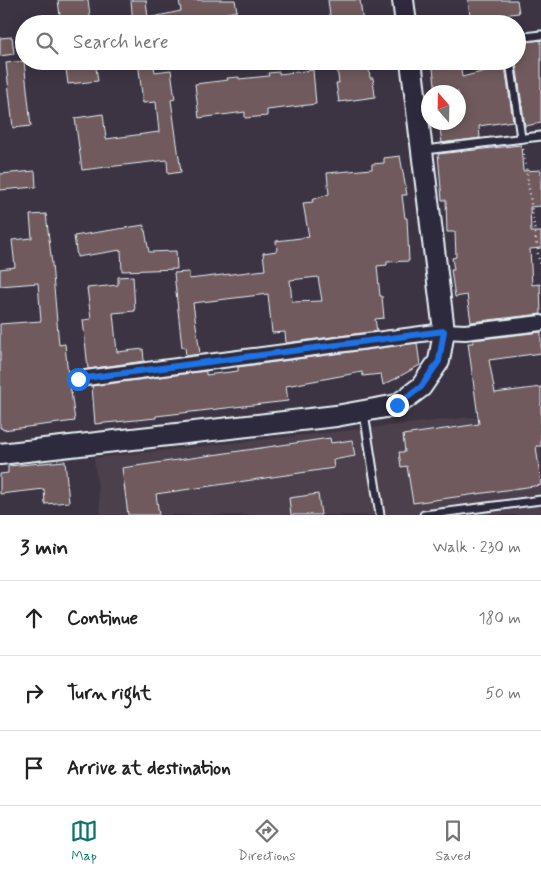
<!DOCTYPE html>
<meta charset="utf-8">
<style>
body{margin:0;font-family:Mynerve,sans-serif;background:#f2f2f2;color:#222}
.compass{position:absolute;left:421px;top:85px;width:45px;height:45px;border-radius:50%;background:#fff;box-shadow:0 2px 12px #0003;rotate:340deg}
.stop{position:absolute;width:15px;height:15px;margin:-11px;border:4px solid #1a73e8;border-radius:50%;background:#fff}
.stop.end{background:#1a73e8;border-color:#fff;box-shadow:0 1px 5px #0008}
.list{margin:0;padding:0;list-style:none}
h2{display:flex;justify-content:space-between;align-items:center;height:65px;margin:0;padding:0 20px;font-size:21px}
h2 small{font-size:16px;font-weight:400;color:#767676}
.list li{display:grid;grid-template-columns:32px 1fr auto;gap:15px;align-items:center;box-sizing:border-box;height:75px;padding:0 20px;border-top:1px solid #e0e0e0}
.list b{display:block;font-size:19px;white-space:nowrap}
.list em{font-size:16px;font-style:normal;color:#767676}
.icon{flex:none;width:28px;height:28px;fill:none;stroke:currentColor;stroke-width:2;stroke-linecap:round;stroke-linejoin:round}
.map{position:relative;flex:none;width:541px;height:515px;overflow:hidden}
.search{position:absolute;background:#fff;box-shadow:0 2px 12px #0003;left:15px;right:15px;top:15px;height:55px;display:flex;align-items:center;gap:12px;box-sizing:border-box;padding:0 18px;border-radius:28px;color:#767676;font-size:19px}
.sheet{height:290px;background:#fff}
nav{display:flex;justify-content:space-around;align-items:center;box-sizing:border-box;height:70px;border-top:1px solid #e0e0e0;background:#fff;font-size:14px;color:#767676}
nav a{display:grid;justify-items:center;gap:2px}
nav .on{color:#0f766e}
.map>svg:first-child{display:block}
.built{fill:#4b3f4b}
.building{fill:#6f5a5d;stroke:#e8f1f8;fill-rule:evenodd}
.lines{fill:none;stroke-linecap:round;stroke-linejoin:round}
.lane-casing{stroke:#e8f1f8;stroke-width:11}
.street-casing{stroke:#e8f1f8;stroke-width:18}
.secondary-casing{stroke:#e8f1f8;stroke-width:24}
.path{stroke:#e8f1f8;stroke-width:2.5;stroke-dasharray:1 4;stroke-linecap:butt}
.lane{stroke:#2f2a3d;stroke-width:7}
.street{stroke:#2f2a3d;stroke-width:14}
.secondary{stroke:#2f2a3d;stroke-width:20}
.route{stroke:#1a73e8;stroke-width:6}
</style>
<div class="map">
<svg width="541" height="515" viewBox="0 0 541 515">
<rect width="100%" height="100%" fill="#3c3443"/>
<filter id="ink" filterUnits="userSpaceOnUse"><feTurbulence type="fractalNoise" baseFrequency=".02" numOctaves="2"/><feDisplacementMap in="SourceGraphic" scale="10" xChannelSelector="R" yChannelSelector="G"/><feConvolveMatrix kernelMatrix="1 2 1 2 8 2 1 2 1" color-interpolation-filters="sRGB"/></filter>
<g filter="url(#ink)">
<path class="built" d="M541,410V515H101L94,458L471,417L482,419Z"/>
<path class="building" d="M58,0H88L91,24H61Z
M131,0H146L148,18L181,11L179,0H235L237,11L206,17L207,24H133Z
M328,0H360L363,24H331Z
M468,0H517L519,13L501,15L503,24H471Z
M12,37L14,54L0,56V38Z
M541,40V123L525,126L516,63L517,62V43Z
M24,61L31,126L13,128L6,63Z
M65,61H95L98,81L68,84Z
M138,61H153L155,72L171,70L175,99L171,100L181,172L168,174L167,160L82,170L75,118L103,114L106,139L159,132L156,102L143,103Z
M336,61H368L370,78H373L375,97L339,102L336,83H339Z
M432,61H448V63L460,61L462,77L505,66L513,121L479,126L480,138L442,143L439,122H458V92H436Z
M313,70L316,104L267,110V116L245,118V112L199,118L195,84L228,80L227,78L239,77V79L269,76L268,73L279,72V74Z
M521,145L523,171L541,170V206L530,207L531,232H541V248L530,249L532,285L540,284L541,314L471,322L467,295L455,297L451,270H454L452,258L456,257L455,232H447L446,200H442L438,154Z
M400,156L407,195H402L405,218H407L409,261L387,262V265L377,266L380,296H382L384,318L375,319L377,331L286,343L285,332L272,333L268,294L193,303L200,354L186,356L185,347H182L174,273L189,272V279L265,270L263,253L277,251L276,241L309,237L303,203L313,202L312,200L329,194L327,173L372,169V164L384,163V158ZM318,277L322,301L292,302L290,280Z
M35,171L36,187L0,190V174Z
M46,214L52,264L59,345L65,344L68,376H69L75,421L3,430L2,428H0V324L41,321L38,283L0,286V269L15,267L12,240L32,238L30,215Z
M144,225L149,252L176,251L177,269L122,271L121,250L77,257L74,236Z
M133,276L135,311L113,313L117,352L143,349L144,361L88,369L83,320L91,319L87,288L118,285V277Z
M541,332V353L489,360L495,393L541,387V446H536L541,485L413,503L407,466L401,467L399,452H405L403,435L479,424L468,343H473V340Z
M417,343L420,365L395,379L383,385L381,374L363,376L362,372L286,386L288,401L156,416V418L95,424L92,386L206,371V375L238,371V367Z
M330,438L331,443L352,440L355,456L333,460L334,468L156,494L159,515H128L122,468Z
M65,461L69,502L45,504L44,489L0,494V474L8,473V466Z
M318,494L321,515H291L289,498Z"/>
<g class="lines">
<g class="lane-casing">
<path id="lane" d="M517,38L541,35
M510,61L521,138
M425,150L541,136
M364,413L380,515
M424,515L541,500"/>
</g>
<g class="street-casing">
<path id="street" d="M78,379L444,331L465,332L541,323"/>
</g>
<g class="secondary-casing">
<path id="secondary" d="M403,0L406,24
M0,454L336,416L397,405L421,387L439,361L444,331L411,61"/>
</g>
<path class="path" d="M523,149C530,190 534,232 541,273"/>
<use href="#lane" class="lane"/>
<use href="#street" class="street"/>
<use href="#secondary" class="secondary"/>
</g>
</g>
<g class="lines" filter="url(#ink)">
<path class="route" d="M78,379L444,331L439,361L421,387L397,405"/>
</g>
</svg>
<svg class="compass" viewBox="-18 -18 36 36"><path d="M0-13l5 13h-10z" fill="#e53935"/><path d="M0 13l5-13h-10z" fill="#767676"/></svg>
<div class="stop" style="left:78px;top:379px"></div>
<div class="stop end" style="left:397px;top:405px"></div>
<div class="search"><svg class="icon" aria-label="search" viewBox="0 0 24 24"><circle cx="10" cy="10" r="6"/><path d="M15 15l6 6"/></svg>Search here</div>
</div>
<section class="sheet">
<h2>3 min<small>Walk · 230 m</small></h2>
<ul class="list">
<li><svg class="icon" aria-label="ahead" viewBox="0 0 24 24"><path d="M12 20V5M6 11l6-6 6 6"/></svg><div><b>Continue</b></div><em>180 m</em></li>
<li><svg class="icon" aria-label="right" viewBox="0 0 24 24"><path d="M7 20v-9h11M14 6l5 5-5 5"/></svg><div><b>Turn right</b></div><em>50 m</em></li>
<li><svg class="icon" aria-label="arrive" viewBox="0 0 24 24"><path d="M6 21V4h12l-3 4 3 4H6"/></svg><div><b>Arrive at destination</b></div></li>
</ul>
</section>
<nav>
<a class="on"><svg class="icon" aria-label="map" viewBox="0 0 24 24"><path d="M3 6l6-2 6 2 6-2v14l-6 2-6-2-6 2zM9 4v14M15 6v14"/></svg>Map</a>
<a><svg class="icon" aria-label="directions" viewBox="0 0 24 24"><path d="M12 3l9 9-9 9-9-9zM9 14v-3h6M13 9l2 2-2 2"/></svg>Directions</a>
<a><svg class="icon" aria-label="saved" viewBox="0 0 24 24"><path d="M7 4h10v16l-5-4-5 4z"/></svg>Saved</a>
</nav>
